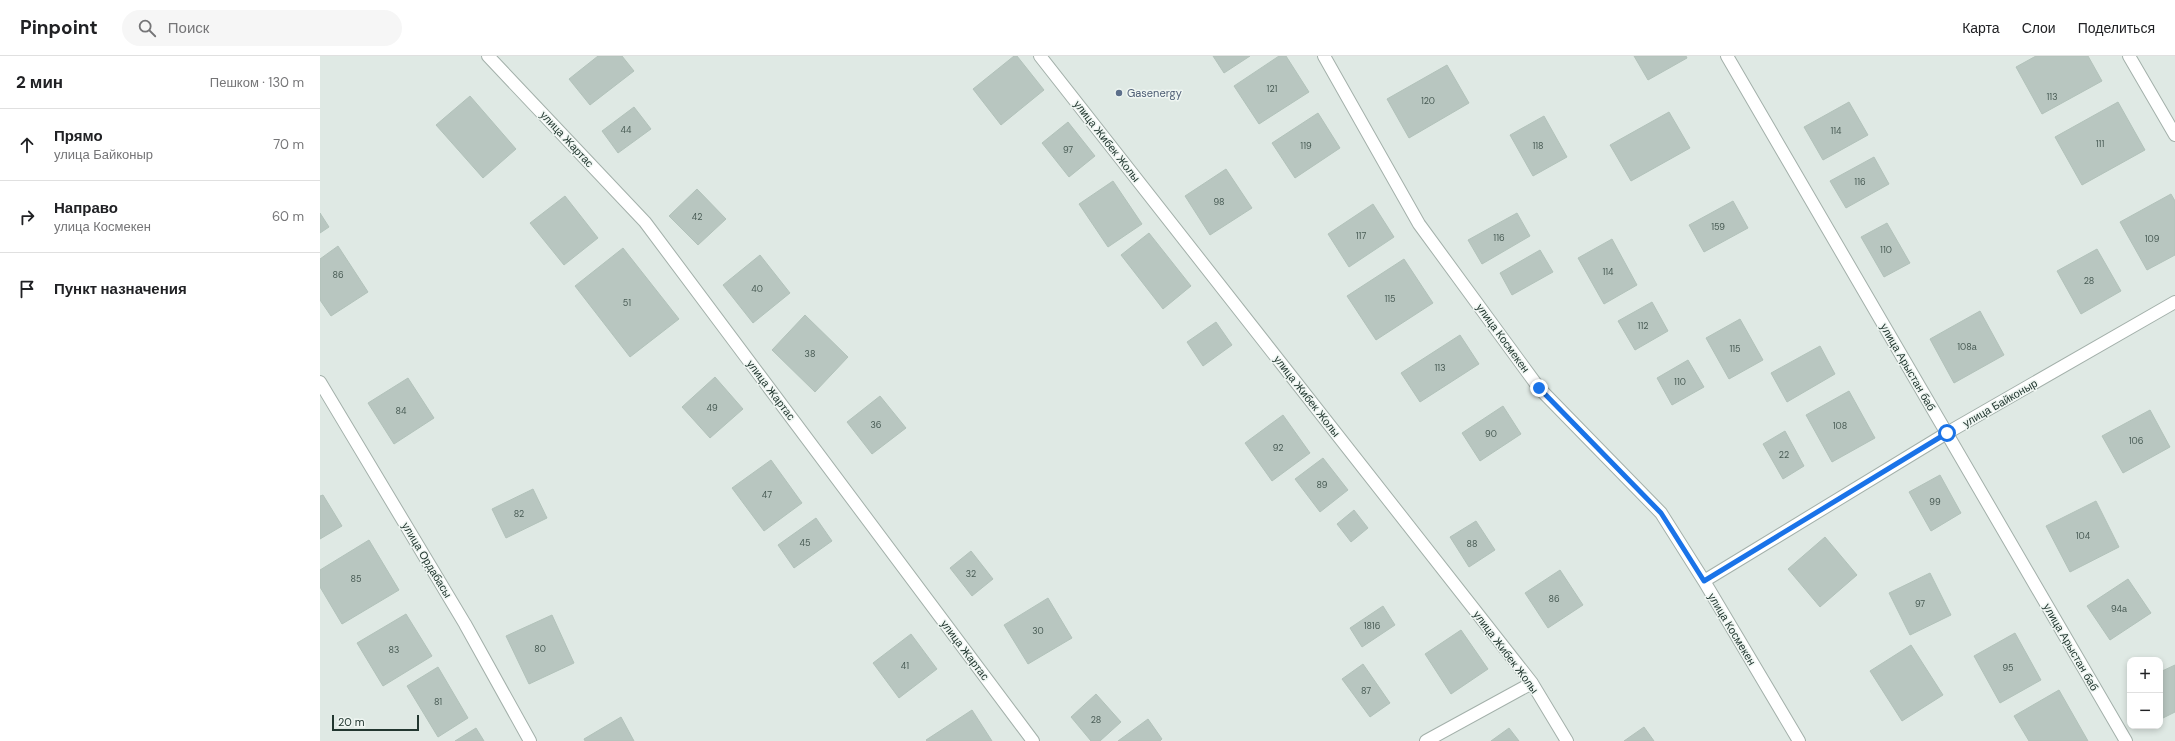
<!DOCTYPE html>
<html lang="ru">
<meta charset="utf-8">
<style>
body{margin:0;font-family:"DM Sans",sans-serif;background:#f6f6f6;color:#202124}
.controls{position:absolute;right:12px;bottom:12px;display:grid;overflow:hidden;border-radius:8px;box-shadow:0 2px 6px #0003}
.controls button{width:36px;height:36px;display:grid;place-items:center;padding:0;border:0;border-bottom:1px solid #e0e0e0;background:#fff;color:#202124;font:20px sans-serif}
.scale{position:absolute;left:12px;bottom:10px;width:87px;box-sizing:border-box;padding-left:4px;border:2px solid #223730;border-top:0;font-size:11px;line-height:14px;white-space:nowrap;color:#223730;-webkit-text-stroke:3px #eff6f2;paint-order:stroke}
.stop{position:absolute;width:12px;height:12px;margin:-9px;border:3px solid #1a73e8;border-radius:50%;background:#fff}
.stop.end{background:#1a73e8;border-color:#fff;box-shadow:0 1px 4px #0008}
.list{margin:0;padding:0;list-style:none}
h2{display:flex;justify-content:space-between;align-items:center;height:52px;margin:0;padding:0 16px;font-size:17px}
h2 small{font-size:13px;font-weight:400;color:#757577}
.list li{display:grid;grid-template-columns:26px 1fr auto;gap:12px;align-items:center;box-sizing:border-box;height:72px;padding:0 16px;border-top:1px solid #e0e0e0}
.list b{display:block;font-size:15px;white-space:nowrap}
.list p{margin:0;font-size:13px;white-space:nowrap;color:#757577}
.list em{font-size:13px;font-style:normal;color:#757577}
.icon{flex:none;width:22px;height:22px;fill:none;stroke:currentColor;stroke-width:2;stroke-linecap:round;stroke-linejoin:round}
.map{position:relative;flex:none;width:1855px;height:685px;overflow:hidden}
header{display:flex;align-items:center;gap:24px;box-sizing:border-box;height:56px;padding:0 20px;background:#fff;border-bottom:1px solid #e0e0e0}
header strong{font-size:19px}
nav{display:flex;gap:22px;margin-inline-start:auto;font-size:14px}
.search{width:280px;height:36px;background:#f6f6f6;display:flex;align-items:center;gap:10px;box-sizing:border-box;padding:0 14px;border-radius:22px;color:#757577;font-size:15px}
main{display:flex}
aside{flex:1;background:#fff}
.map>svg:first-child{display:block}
.building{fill:#b8c6c0;stroke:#b2c2ba}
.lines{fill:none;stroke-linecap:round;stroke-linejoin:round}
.minor-casing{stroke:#a3b0aa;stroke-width:14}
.minor{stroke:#fff;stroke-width:12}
.route{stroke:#1a73e8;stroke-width:5}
.service-dot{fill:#5c6f8a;stroke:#eff6f2;stroke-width:1.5}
.labels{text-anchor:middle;stroke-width:3;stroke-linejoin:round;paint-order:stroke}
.number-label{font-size:9px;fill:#485b54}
.service-label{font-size:11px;fill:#4e5e75;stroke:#eff6f2;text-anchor:start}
.street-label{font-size:11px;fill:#223730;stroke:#eff6f2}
</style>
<header>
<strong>Pinpoint</strong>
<div class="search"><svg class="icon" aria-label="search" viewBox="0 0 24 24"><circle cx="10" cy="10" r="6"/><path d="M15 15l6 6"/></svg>Поиск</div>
<nav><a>Карта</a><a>Слои</a><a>Поделиться</a></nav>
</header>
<main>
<aside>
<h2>2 мин<small>Пешком · 130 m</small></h2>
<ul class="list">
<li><svg class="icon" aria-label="ahead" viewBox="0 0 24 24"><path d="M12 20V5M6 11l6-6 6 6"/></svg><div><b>Прямо</b><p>улица Байконыр</p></div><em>70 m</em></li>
<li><svg class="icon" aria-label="right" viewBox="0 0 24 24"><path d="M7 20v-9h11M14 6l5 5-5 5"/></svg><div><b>Направо</b><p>улица Космекен</p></div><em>60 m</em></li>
<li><svg class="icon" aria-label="arrive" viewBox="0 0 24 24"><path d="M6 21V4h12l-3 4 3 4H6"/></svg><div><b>Пункт назначения</b></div></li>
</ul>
</aside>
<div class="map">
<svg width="1855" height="685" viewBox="0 0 1855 685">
<rect width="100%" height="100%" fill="#dfe9e4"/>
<path class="building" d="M278,0H302L314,15L270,49L249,23Z
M694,0H697L724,34L681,69L653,33Z
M893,0H930L904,17Z
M959,0H966L989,36L939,68L914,30Z
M1314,0H1366L1367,2L1328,24Z
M1716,0H1768L1782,25L1722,58L1696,11Z
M1127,9L1149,47L1089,82L1067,43Z
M150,40L196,93L163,122L116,69Z
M1529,46L1548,79L1503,104L1484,71Z
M1798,46L1825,94L1762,129L1735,81Z
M314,51L331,73L298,97L282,75Z
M1349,56L1370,92L1311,125L1290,89Z
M998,57L1020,92L975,122L952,87Z
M1224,60L1247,101L1213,120L1190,79Z
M748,66L775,100L749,121L722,87Z
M1554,101L1569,128L1526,152L1510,125Z
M906,113L932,152L890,179L865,140Z
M793,125L822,168L788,191L759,148Z
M377,133L406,163L378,189L349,160Z
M1851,138L1855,145V199L1827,214L1800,166Z
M245,140L278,182L244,209L210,167Z
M1413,145L1428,172L1384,196L1369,169Z
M1053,148L1074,181L1029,211L1008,178Z
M0,157L9,171L0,177Z
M1197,157L1210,180L1162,208L1148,184Z
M1567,167L1590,207L1564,221L1541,181Z
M829,177L871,230L843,253L801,199Z
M1292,183L1317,229L1284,248L1258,202Z
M18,190L48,236L11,260L0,244V203Z
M303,192L359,263L310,301L255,230Z
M1777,193L1801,235L1761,258L1737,215Z
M1220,194L1233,216L1192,239L1180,217Z
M440,199L470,237L433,267L403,229Z
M1084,203L1113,247L1056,284L1027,240Z
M1332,246L1348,275L1315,294L1298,265Z
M1660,255L1684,299L1634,327L1610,283Z
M485,259L528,301L495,336L452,294Z
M1420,263L1443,304L1409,323L1386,282Z
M896,266L912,289L883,310L867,286Z
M1140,279L1159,308L1100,346L1081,317Z
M1500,290L1515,318L1467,346L1451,317Z
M1368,304L1384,331L1352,349L1337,322Z
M395,321L423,353L390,382L362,351Z
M88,322L114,362L74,388L48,347Z
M1529,335L1555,382L1512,406L1486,359Z
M560,340L586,372L552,398L527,366Z
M1183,350L1201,378L1160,405L1142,377Z
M1830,354L1850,391L1803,417L1782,380Z
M963,359L990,397L952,425L925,387Z
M1465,375L1484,410L1463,423L1443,388Z
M1003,402L1028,434L1000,456L975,423Z
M451,404L482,447L444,475L412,432Z
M1620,419L1641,457L1611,475L1589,436Z
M213,433L227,462L186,482L172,453Z
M3,439L22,470L0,483V440Z
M1776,445L1799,491L1750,516L1726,470Z
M1034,454L1048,472L1031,486L1017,468Z
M496,462L512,485L474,512L458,489Z
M1156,465L1175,494L1149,511L1130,481Z
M1505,481L1537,519L1500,551L1468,513Z
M49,484L79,534L22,568L0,531V514Z
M651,495L673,523L652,540L630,512Z
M1240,514L1263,549L1228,572L1205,537Z
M1610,517L1631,559L1590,579L1569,537Z
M1808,523L1831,557L1790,584L1767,550Z
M728,542L752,582L708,608L684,569Z
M1063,550L1075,569L1042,591L1030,572Z
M86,558L112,600L63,630L37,587Z
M232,559L254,607L209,628L186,580Z
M1141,574L1168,613L1131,638L1105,598Z
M1695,577L1721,624L1680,647L1654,600Z
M591,578L617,613L579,642L553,607Z
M1591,589L1623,639L1582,665L1550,615Z
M1043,608L1070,647L1050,661L1022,623Z
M1855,609V656L1843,662L1840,656V616Z
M118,611L148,662L118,681L87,630Z
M1739,634L1768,685H1709L1694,660Z
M776,638L801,666L780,685H771L751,661Z
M652,654L672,685H607L606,684Z
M301,661L314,685H265L264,683Z
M828,663L842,683L840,685H798Z
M1324,671L1334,685H1304Z
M156,672L164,685H135Z
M1189,672L1199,685H1171Z"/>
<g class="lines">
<g class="minor-casing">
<path id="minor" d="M168,0L325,166L713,685
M720,0L1212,627L1247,685
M1004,0L1099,168L1219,332L1341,457L1384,525L1479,685
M1407,0L1806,685
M1809,0L1855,79
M0,326L145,568L210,685
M1384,525L1627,377L1855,246
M1106,685L1212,627"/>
</g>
<use href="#minor" class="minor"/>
</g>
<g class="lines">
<path class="route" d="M1219,332L1341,457L1384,525L1627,377"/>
</g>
<circle class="service-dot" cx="799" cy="37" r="4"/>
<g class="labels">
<g class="number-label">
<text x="952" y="36">121</text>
<text x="1732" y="44">113</text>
<text x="1108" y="48">120</text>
<text x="306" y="77">44</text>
<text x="1516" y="78">114</text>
<text x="1780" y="91">111</text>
<text x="986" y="93">119</text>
<text x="1218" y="93">118</text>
<text x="748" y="97">97</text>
<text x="1540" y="129">116</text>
<text x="899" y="149">98</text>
<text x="377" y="164">42</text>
<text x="1398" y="174">159</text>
<text x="1041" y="183">117</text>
<text x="1179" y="185">116</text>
<text x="1832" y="186">109</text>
<text x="1566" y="197">110</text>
<text x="1288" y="219">114</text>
<text x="18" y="222">86</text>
<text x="1769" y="228">28</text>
<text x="437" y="236">40</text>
<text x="1070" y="246">115</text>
<text x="307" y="250">51</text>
<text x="1323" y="273">112</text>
<text x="1647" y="294">108а</text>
<text x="1415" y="296">115</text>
<text x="490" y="301">38</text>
<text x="1120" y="315">113</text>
<text x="1360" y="329">110</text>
<text x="392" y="355">49</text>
<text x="81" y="358">84</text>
<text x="556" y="372">36</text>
<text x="1520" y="373">108</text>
<text x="1171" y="381">90</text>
<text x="1816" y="388">106</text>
<text x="958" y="395">92</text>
<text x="1464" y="402">22</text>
<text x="1002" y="432">89</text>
<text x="447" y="442">47</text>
<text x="1615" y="449">99</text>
<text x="199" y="461">82</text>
<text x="1763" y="483">104</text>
<text x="485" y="490">45</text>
<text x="1152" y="491">88</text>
<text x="651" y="521">32</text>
<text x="36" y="526">85</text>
<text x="1234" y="546">86</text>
<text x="1600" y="551">97</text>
<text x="1799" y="556">94а</text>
<text x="1052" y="573">1816</text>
<text x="718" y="578">30</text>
<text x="220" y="596">80</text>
<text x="74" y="597">83</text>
<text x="585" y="613">41</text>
<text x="1688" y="615">95</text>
<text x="1046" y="638">87</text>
<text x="118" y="649">81</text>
<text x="776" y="667">28</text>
</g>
<g class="service-label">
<text x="807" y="41">Gasenergy</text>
</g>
<g class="street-label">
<text transform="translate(247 83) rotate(47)" y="4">улица Жартас</text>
<text transform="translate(787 85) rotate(52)" y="4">улица Жибек Жолы</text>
<text transform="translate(1183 282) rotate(54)" y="4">улица Космекен</text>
<text transform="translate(1588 311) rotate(60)" y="4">улица Арыстан баб</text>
<text transform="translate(451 334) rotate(53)" y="4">улица Жартас</text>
<text transform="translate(987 340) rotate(52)" y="4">улица Жибек Жолы</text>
<text transform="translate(1680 347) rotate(-30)" y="4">улица Байконыр</text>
<text transform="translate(107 504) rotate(59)" y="4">улица Ордабасы</text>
<text transform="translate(1412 573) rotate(59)" y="4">улица Космекен</text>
<text transform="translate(1751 591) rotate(60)" y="4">улица Арыстан баб</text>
<text transform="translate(645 594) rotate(53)" y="4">улица Жартас</text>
<text transform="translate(1186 596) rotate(53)" y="4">улица Жибек Жолы</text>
</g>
</g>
</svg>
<div class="controls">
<button>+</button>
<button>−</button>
</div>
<div class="scale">20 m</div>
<div class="stop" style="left:1627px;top:377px"></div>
<div class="stop end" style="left:1219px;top:332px"></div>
</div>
</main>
